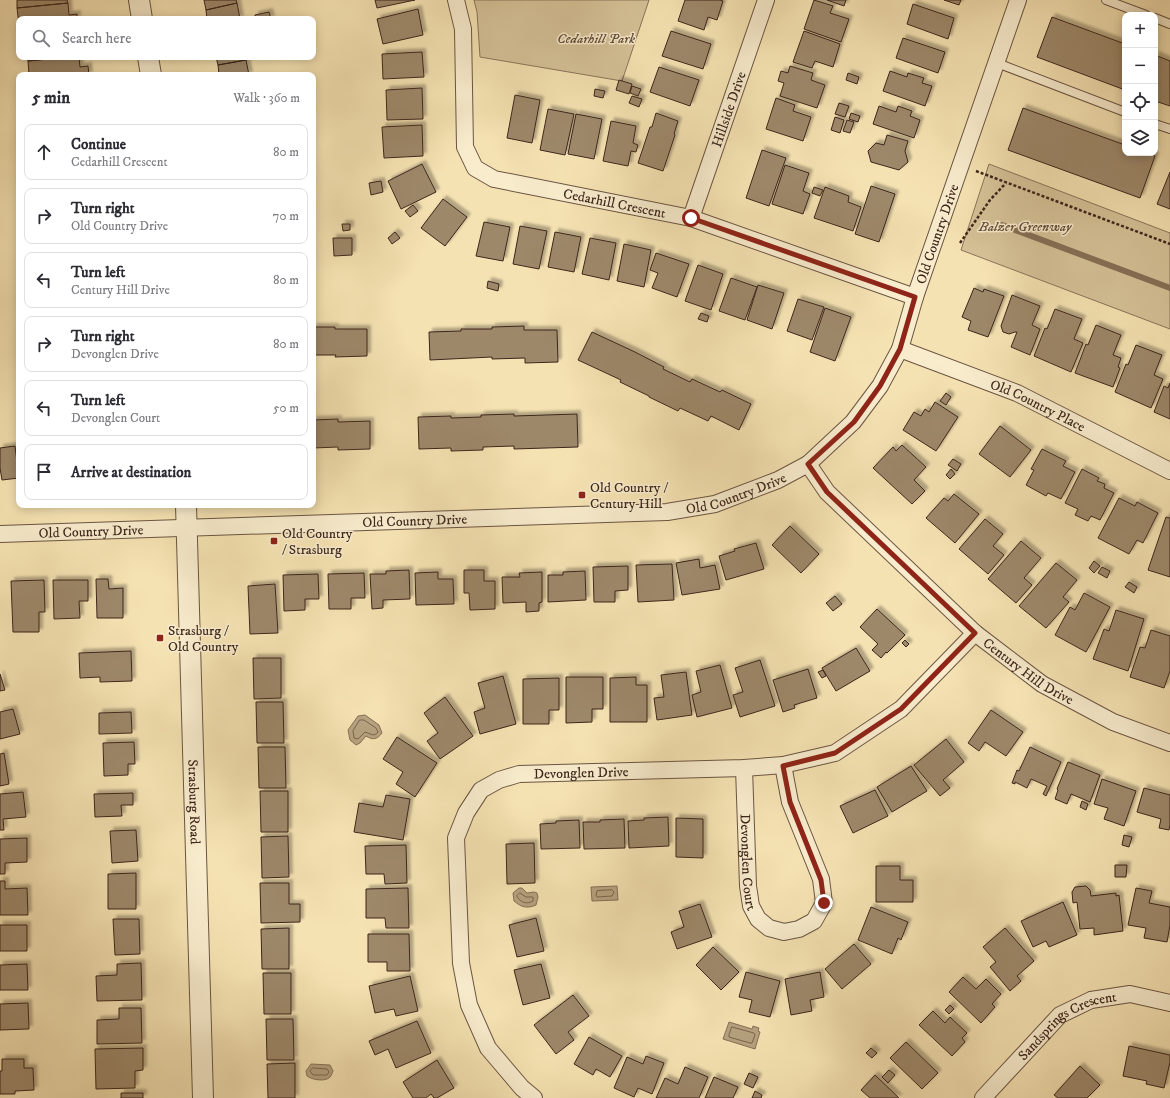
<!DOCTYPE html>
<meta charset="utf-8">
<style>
body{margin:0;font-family:"IM FELL DW Pica",serif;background:#f7f7f7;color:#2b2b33}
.controls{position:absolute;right:12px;top:12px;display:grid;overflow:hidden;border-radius:8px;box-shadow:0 2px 10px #0003}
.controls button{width:36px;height:36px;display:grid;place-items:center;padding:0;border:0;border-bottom:1px solid #e1e1e2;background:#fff;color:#2b2b33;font:20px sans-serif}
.stop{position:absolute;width:12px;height:12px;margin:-9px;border:3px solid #8f2418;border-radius:50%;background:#fff}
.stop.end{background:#8f2418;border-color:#fff;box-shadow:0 1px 4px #0008}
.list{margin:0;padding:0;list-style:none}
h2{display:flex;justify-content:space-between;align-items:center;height:52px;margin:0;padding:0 16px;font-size:17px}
h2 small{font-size:13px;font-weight:400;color:#7c7c81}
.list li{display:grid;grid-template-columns:26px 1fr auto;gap:12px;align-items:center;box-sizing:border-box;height:56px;margin:0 8px 8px;padding:0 8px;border:1px solid #e1e1e2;border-radius:8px}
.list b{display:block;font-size:15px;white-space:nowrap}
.list p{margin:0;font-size:13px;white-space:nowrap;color:#7c7c81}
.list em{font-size:13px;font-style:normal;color:#7c7c81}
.icon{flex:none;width:22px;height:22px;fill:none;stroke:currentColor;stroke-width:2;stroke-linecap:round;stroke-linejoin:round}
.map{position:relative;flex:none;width:1170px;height:1098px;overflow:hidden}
.search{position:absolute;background:#fff;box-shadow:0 2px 10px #0003;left:16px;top:16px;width:300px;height:44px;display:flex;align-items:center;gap:10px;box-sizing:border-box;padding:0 14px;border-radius:8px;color:#7c7c81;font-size:15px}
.panel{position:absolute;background:#fff;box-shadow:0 2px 10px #0003;left:16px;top:72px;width:300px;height:436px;border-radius:8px}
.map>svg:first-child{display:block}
.green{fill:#d6c298;stroke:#8a745a}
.water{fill:#b6a27f;stroke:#867057}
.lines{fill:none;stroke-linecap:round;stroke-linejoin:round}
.shore{stroke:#7a644e;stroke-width:1}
.stream{stroke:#867057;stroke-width:6}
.building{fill:#9d886a;stroke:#3d261c;filter:url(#shadow)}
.service-casing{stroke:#6b5542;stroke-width:10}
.minor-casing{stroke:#6b5542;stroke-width:18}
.tertiary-casing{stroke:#6b5542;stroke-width:22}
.path{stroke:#3d261c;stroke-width:2.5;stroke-dasharray:3 2;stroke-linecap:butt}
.service{stroke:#f8eccd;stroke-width:8}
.minor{stroke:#f8eccd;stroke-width:16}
.tertiary{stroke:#f8eccd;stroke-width:20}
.route{stroke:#8f2418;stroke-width:5}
.poi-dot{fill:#8f2418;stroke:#f8eccd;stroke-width:1.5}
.labels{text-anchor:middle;stroke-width:3;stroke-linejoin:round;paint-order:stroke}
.park-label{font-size:14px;font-style:italic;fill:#634d3b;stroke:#f8eccd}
.street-label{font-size:14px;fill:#3d261c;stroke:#f8eccd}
.poi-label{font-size:14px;fill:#3d261c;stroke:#f8eccd;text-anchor:start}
</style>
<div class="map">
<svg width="1170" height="1098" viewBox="0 0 1170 1098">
<defs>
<filter id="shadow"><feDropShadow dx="3.5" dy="-3.5" stdDeviation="1" flood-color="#0004"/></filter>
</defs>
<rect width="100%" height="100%" fill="#f5e2b2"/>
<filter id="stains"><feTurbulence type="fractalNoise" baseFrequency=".005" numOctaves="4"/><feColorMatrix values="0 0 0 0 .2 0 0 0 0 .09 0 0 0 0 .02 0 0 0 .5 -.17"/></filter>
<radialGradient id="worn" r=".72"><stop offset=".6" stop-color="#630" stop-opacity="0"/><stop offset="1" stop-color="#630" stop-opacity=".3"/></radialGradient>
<path class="green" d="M474,0H649L622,81L480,57L477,12Z
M989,164L1170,233V329L961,250Z"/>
<path class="water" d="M365,715L379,725L382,733C377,740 372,740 366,736L360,743L356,745L350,740L348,730L358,716Z
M617,886L618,900L592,901L591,887Z
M519,888H522L527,893L534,892L537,893L538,897L536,905C527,909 521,907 514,901L513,893Z
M729,1022L752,1029L753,1026L759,1028L758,1031L760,1032L755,1049L723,1039Z
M311,1064L330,1065L333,1071C332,1073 332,1075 330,1077C326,1082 312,1080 307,1076L306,1071Z"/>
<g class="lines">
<path class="shore" d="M360,720H364L376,728L378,732L376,734L373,735L365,732L358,739L354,738L353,731Z
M612,890L614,892L612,896L597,897L596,895L597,891Z
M520,893L526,897H533V901C527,905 519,902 517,896Z
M732,1027L754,1033L755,1035L752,1043H750L729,1037V1035Z
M313,1068L327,1069L329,1072L327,1075H313L310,1071Z"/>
<path class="stream" d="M1002,225L1170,288"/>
</g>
<path class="building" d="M17,0H67L68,3L17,8Z
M204,0H236L237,3L206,10Z
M375,0H415L377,8Z
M685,0H720L723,1L717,20L708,17L704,30L678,21Z
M814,0L833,6L830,13L849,19L841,42L804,29Z
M827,0H846L844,6Z
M944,0H961L959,5Z
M68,3L69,15L77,14V19H19V25L17,8Z
M237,3L240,19H207L206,10Z
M913,4L954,18L948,39L907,24Z
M418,9L423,35L383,44L377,19Z
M269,12L271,19H255V15Z
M1052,17L1125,44V90L1037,57Z
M671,31L711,44L703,69L662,56Z
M804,31L840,44L833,67L815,61L812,68L793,62Z
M903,38L945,52L938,73L896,58Z
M422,52L424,77L383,79L382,54Z
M1155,55L1170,61V106L1155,101Z
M27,57H67L28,61Z
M67,57H79L80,67L88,66L89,75H29L28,61Z
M216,57H246V60L218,65Z
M246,60L249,75H219L218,65Z
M790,66L813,73L811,80L825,85L817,108L780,96L784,83L778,81L781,71L788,73Z
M659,67L699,80L690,106L650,92Z
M890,71L907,77L908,73L924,78L922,83L932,86L925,106L883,91Z
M848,73L859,77L857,84L846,80Z
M619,80L632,84L629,94L616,90Z
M632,86L641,89L638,96L630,93Z
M422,88L423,119L387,120L386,90Z
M595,89L605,91L603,98L594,96Z
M515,95L540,100L532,143L507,138Z
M632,96L642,99L639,107L629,103Z
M776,98L795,105L793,111L811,117L803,141L766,129Z
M839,103L849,106L845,117L835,114Z
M879,106L896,112L898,106L912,111L910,116L920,120L914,138L873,124Z
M1023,108L1125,145V153H1148L1155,156L1140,198L1008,150Z
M548,109L574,114L565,155L540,150Z
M656,113L678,121L674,134L675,135L663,171L638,163L650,127H652Z
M851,113L860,116L858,122L849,119Z
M576,114L602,119L594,159L568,154Z
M835,117L844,120L840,133L831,130Z
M847,120L854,122L850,133L843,131Z
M611,121L636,126L633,143L638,145L636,152L631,151L628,166L603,161Z
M422,125L423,156L384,158L382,127Z
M887,135L908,141L905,151L908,162L899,170L871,162L868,151L876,143L884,145Z
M762,150L786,158L769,206L746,198Z
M422,164L436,192L401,209L388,181Z
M785,165L809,173L803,191L810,194L803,214L772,204Z
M1170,172V209L1157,204Z
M381,181L383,192L371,195L369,183Z
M871,186L895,194L879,242L855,234Z
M814,187L823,190L820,196L812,193Z
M825,187L849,196L848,202L861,207L853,231L814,218Z
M443,199L467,217L445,246L421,228Z
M413,205L418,211L410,217L405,211Z
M484,222L510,227L503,261L476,256Z
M342,224H350V230L343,231Z
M520,226L547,231L539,269L513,264Z
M395,232L400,238L392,244L388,238Z
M555,232L581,237L574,272L548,267Z
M333,238H352V255L334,256Z
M590,238L616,243L609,280L582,274Z
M624,244L651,250L644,287L617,281Z
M656,253L689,264L677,297L652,288L658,273L650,270Z
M698,265L723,274L711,310L685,301Z
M731,278L757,287L745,320L719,311Z
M488,281L499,284L498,291L487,288Z
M758,285L784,293L772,329L747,320Z
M974,288L983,292L984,289L1004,296L988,337L968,330L971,321L962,317Z
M1012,295L1040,306L1032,325L1040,329L1030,355L1011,347L1017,332H1015L1009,334L1003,332L1001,326Z
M798,299L824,307L812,340L787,331Z
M825,308L851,317L835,361L810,352Z
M1055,309L1082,319L1074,339L1083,343L1071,372L1034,356L1045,328L1047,329Z
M701,313L709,316L707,322L698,319Z
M1096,325L1121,335L1113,355L1121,358L1118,367L1120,368L1113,387L1075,373L1086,344L1088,345Z
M524,326V330H557L558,362L525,363V358L492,359V357L430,360L429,332L461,331V329H492V327Z
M313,327H335V329H367V356L335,357L336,355H313Z
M592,332L635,352L664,367L663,369L690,382L692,379L720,392L722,390L751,404L739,430L711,416L708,421L680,408L678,411L649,397V396L620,382L621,380L578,360Z
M1136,345L1162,355L1154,375L1163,379L1151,408L1115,392L1126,364L1128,365Z
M1170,383V419L1154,412L1164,386L1168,388Z
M946,393L951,397L946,405L940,401Z
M935,402L958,417L936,451L903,430L914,412L921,416L925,409L929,412Z
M514,414V416L577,414L578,447L514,449V446L483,447V450L451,451V448L419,449L418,417L451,416V418L481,417V415Z
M338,419V422L370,421V449L338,450V447L313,448V420Z
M1000,426L1031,450L1010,477L979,454Z
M902,445L926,467L914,480L925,491L912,504L873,468L893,447L896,451Z
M15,446L19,478L2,480L0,468V448Z
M1042,449L1066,461L1063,466L1075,472L1061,499L1048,493L1046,496L1026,485L1034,470L1031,469Z
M953,459L961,464L957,471L948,465Z
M951,469L955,474L950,479L946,475Z
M1082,469L1099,478L1097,481L1105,484L1104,488L1114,493L1100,520L1091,516L1088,521L1075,515L1078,509L1065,503Z
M954,494L979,514L955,543L926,518L944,498L948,501Z
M1119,498L1135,506L1137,502L1158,513L1143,543L1137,540L1129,554L1098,538Z
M1166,517L1170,518V577L1148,570Z
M985,519L1003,534L993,546L1004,555L988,574L959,549Z
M790,526L819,554L801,573L772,545Z
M1021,541L1041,558L1024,578L1032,585L1016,603L988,579Z
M756,543L764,569L726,580L719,556L735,551L734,549Z
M699,559L700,568L715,565L720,589L682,595L676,563Z
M1094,561L1100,566L1094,573L1089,568Z
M1056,563L1077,580L1063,597L1069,602L1046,628L1019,606Z
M672,564L674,600L638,602L636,565Z
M628,566V590L615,591V602H594L593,567Z
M1102,567L1110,571L1107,578L1098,573Z
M409,570L410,599L383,600V608L372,609L370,574H386V571Z
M464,570H484V581H495V609L470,610L469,593H464Z
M585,571L586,600L548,602V575H563V572Z
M438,572V579H453L454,604L416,605L415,573Z
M542,572V602L539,603V611L526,612V602L503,603L502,577H520L519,573Z
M364,573L365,598H351V609H329L328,574Z
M318,574L319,599H305V610L284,611L283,575Z
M96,579H108L109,589L123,588V618H97Z
M44,580L45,612H39V632H13L11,581Z
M53,580H88V601H79L80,618L54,619Z
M1129,582L1137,587L1134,593L1125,587Z
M275,584L278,633L250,634L248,586Z
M1084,593L1110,607L1086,652L1055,635L1070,607L1075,610Z
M835,596L842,604L833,611L826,603Z
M877,609L905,635L887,653L886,652L881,658L872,650L878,644L860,627Z
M1116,610L1144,619L1128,671L1093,659L1104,629L1109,631Z
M1151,630L1170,636V671L1164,688L1130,677L1140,647L1145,648Z
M905,640L909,644L906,647L902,643Z
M856,648L870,671L836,691L822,668Z
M131,651L132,681L100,682V677L80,678L79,653Z
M253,658H281V698L254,699Z
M760,660L775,706L740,717L733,695L743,692L735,668Z
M720,665L732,708L697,717L692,695L701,692L696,671Z
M808,669L817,698L794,705L795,708L783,712L773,680Z
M823,670L826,676L822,678L818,672Z
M686,672L692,715L657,720L654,698L664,697L661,675Z
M0,674L5,690L0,691Z
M503,676L516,724L480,734L474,712L485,708L478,683Z
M566,677H603V709H592V722L566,723Z
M636,677V685H647V722H610V678Z
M559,678V710H549V724H523V679Z
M445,697L473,736L440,759L427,741L438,733L424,713Z
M256,702H283L284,743H257Z
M13,709L20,734L0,739V712Z
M991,710L1023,732L1006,756L985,742L979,751L968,743Z
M131,712L132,733L99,734V713Z
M397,737L437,763L415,797L396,784L403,772L383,759Z
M946,739L964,762L943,780L950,788L940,796L914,765Z
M134,742L135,764H128V775L104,776L103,743Z
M258,747H285L286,788H259Z
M1030,747L1061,762L1046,796L1043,794L1047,786L1031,779L1027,788L1015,782V784L1012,783L1017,770L1019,771Z
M4,753L9,784L0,786V754Z
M1068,762L1100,775L1090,802L1071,794L1067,804L1055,799L1058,790L1057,789Z
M911,766L927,791L892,812L877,787Z
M1102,779L1136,791L1124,826L1104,819L1108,808L1094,804Z
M1144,788L1170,795V825L1169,830L1159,828L1161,819L1137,812Z
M875,790L888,816L853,833L840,806Z
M260,791H288V832H261Z
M23,792L26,817L3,819L4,830H0V794Z
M133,793V805H121L122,816L95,817L94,794Z
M386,795L410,799L403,840L354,832L359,803L383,807Z
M1082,801L1088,804L1086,810L1080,807Z
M668,817L669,846L629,848L628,821L644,820V818Z
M676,818L703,819V858L676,857Z
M624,819L625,848L584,849L583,822H600V820Z
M579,820L580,848L541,849L540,824L556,823V821Z
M136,830L138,861L112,863L110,831Z
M1124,835L1132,837L1129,847L1122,845Z
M288,836L289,877L262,878L261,837Z
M27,838V862L5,863V874H0V839Z
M534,843L535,883L507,884L506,844Z
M406,845L407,883L385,884L384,874H366L365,846Z
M1115,865H1127L1126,877H1115Z
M876,866H900V880H913V902H876Z
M136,873V909H108V874Z
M0,881H5V889L27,888L28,915H0Z
M260,883H289V904H300V922L261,923Z
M1086,886L1090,890L1091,896L1116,893V896L1119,895L1123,931L1094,935V928L1080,929L1077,902L1073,903L1072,892L1075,887Z
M408,888L409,928H386L385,918H366V889Z
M1136,888L1152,891L1149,903L1170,907V925L1167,942L1144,938L1146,928L1128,925Z
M1063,902L1077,935L1049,947L1046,941L1033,947L1021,921Z
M700,904L712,937L677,949L671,932L684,927L679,911Z
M871,907L908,922L901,940L898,938L892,954L858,940Z
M536,918L544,951L517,957L509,925Z
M113,919H139L140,954L115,955Z
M0,925H27V951H0Z
M289,928V969H262L261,929Z
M1005,928L1034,961L1017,976L1021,981L1010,991L990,967L996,962L983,947Z
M368,934H409L410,971H387V962H368Z
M854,944L871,964L842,989L825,969Z
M713,947L739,972L721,990L696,965Z
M141,963L142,1000L97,1001L96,976L117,975V964Z
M27,964L28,990H0V965Z
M541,964L550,998L523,1005L514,970Z
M746,972L780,981L770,1017L749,1012L752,1000L739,997Z
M820,972L824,997L810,1000L812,1011L791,1015L785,979Z
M263,973H291V1014H264Z
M410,976L418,1011L396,1016L394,1009L375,1013L369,986Z
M963,977L976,989L986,979L1001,994L992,1004L995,1007L981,1023L949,992Z
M573,995L589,1016L568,1032L574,1040L556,1054L534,1025Z
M28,1003L29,1029L0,1030V1004Z
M950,1005L954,1009L949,1014L945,1010Z
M119,1008H141L142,1043L97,1044V1020L119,1019Z
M933,1011L945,1023L950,1017L967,1033L962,1038L965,1042L952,1056L919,1025Z
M266,1019H293L294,1060H267Z
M417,1021L431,1053L396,1068L388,1049L375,1055L369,1041Z
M589,1037L622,1056L610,1077L596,1069L593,1075L574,1064Z
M906,1042L938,1073L922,1089L890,1058Z
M1129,1046L1170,1055V1062L1164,1088L1146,1084L1147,1081L1123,1076Z
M143,1048V1070L135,1071V1088L96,1089L95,1049Z
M871,1048L877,1053L872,1058L866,1053Z
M646,1056L664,1063L652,1094L638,1088L634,1097L614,1088L627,1057L643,1064Z
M2,1059H24V1068H33L34,1090L15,1091V1094H0V1071H2Z
M437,1060L454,1088L437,1098H434L431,1094L426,1098H413L403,1082Z
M295,1063V1098H268L267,1064Z
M1080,1066L1100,1085L1087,1098H1058L1054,1095Z
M685,1067L708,1077L699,1098H656L665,1078L678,1084Z
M889,1070L895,1075L888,1083L882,1077Z
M749,1073L758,1077L753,1088L744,1084Z
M875,1075L899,1098H870L861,1090Z
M714,1077L738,1087L733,1098H705Z
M755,1091L762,1095L761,1098H752Z
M121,1093H143V1098H121Z"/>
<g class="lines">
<g class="service-casing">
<path id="service" d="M1106,0L1146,15
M1155,18L1170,24
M997,63L1125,112
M1155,124L1170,129"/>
</g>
<g class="minor-casing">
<g id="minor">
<path id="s1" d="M456,0L463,29L465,147L475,168L494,179L691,218L915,297"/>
<path id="s2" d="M691,218L766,0"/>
<path id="s3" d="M900,349L1017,393L1170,471"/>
<path id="s4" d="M808,464L827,492L975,633L1042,684L1113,722L1170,743"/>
<path id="s5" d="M0,534L667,512L715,504L778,480L808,464L853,422L880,386L900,349L915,297L1018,0"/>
<path id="s6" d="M744,768L748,886L751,906L758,919L769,928L784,932L799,929L814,921L824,903L821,879L790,802L783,765"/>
<path id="s7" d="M534,1098L522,1088L488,1048L469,1005L461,963L456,838L466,813L481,790L499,780L519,774L744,768L783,765L835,753L901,709L975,633"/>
<path id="s8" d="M983,1098L1060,1015L1091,1000L1130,994L1170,1003"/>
</g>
</g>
<g class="tertiary-casing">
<g id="tertiary">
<path d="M139,0L142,19"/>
<path d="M148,57L151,75"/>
<path id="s9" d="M186,505L203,1098"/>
</g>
</g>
<path class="path" d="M976,171L1170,244
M960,243L990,200L1006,183"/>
<use href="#service" class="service"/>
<use href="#minor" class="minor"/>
<use href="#tertiary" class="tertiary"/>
</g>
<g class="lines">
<path class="route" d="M691,218L915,297L900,349L880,386L854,422L808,464L827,492L975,633L901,709L835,753L783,766L790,802L821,880L824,903"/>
</g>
<g class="poi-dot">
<rect x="578" y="491" width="8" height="8" rx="2"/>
<rect x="270" y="537" width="8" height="8" rx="2"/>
<rect x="156" y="634" width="8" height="8" rx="2"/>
</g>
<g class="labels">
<g class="park-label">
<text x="596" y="43">Cedarhill Park</text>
<text x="1025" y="231">Balzer Greenway</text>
</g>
<g class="street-label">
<text dy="5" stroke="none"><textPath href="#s2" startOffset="115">Hillside Drive</textPath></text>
<text dy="5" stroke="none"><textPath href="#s1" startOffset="316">Cedarhill Crescent</textPath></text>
<text dy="5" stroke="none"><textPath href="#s5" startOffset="1087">Old Country Drive</textPath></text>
<text dy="5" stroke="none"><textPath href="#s3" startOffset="149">Old Country Place</textPath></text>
<text dy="5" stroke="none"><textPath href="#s5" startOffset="739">Old Country Drive</textPath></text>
<text dy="5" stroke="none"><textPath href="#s5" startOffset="415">Old Country Drive</textPath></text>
<text dy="5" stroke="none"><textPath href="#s5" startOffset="91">Old Country Drive</textPath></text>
<text dy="5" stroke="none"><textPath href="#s4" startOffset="304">Century Hill Drive</textPath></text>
<text dy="5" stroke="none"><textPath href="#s7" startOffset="441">Devonglen Drive</textPath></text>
<text dy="5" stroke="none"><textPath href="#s9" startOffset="297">Strasburg Road</textPath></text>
<text dy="5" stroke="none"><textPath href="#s6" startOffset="94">Devonglen Court</textPath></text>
<text dy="5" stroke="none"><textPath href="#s8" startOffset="114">Sandsprings Crescent</textPath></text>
</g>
<g class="poi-label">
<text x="590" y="492">Old Country /<tspan x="590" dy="16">Century Hill</tspan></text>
<text x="282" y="538">Old Country<tspan x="282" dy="16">/ Strasburg</tspan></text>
<text x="168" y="635">Strasburg /<tspan x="168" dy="16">Old Country</tspan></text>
</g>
</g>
<rect width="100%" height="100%" filter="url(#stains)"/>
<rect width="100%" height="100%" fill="url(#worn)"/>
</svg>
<div class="controls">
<button>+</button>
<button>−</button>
<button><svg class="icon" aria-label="locate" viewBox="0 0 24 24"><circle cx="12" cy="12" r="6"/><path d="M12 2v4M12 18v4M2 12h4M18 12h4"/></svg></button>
<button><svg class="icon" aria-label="layers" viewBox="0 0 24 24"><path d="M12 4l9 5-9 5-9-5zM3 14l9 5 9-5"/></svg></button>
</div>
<div class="stop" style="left:691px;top:218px"></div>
<div class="stop end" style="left:824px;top:903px"></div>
<div class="search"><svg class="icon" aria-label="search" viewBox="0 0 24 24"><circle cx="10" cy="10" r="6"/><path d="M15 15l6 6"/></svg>Search here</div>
<section class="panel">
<h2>5 min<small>Walk · 360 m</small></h2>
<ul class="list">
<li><svg class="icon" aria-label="ahead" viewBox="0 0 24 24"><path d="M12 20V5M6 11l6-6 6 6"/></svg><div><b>Continue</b><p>Cedarhill Crescent</p></div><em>80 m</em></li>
<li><svg class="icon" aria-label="right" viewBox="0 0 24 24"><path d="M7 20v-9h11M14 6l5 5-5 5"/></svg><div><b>Turn right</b><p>Old Country Drive</p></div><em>70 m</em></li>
<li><svg class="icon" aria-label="left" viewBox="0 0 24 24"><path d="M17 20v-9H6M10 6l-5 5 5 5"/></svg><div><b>Turn left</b><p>Century Hill Drive</p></div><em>80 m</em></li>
<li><svg class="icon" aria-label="right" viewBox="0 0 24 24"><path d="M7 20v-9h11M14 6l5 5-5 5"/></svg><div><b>Turn right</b><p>Devonglen Drive</p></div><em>80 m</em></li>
<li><svg class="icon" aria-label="left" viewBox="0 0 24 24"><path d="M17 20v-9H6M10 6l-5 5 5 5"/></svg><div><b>Turn left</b><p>Devonglen Court</p></div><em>50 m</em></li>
<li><svg class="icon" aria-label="arrive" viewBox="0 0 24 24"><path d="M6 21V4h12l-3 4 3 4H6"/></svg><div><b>Arrive at destination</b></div></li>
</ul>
</section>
</div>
